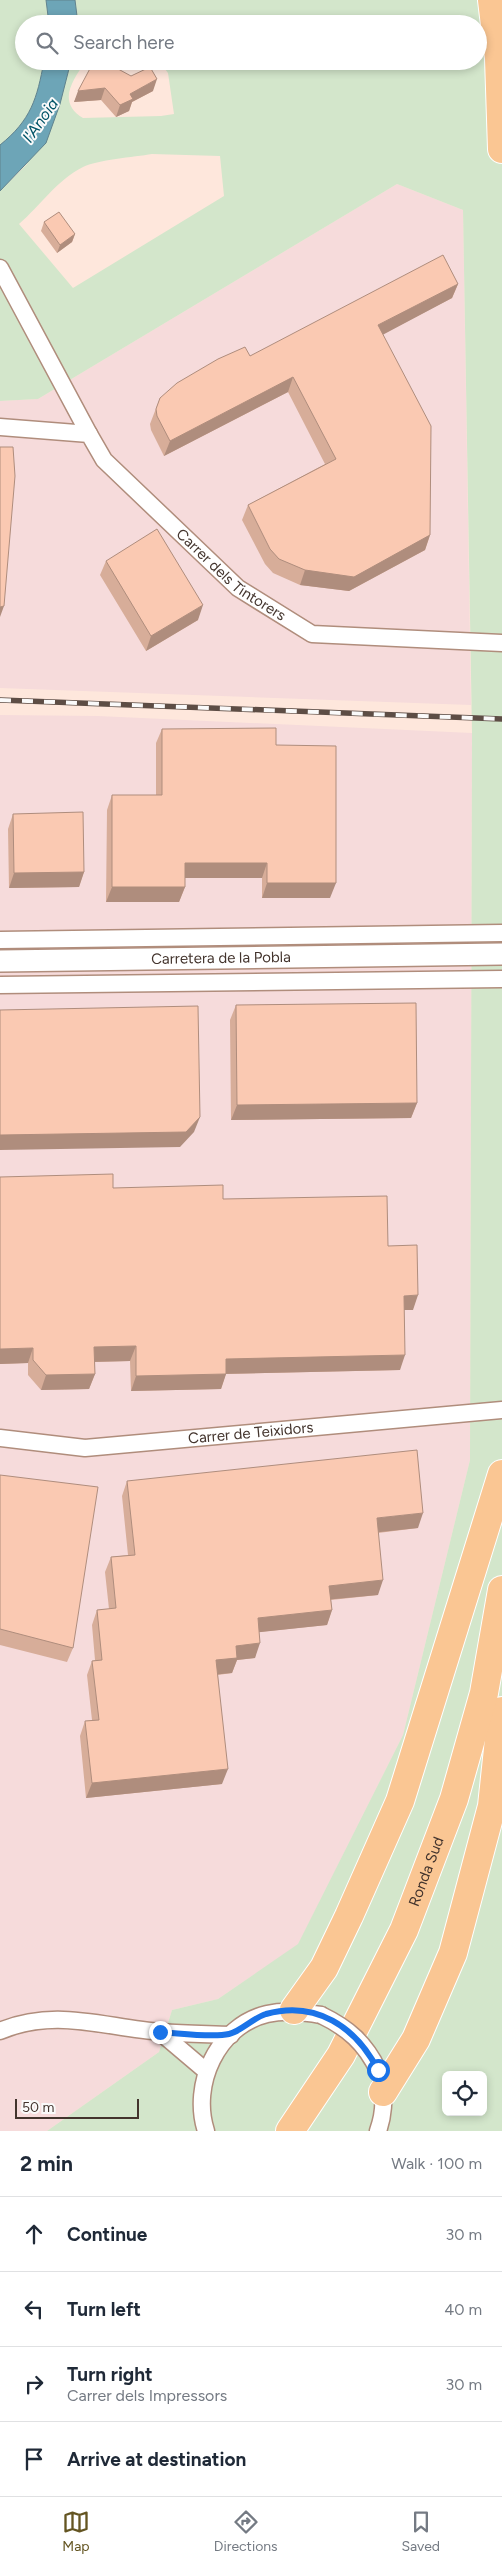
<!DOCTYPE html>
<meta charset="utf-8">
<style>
body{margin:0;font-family:Figtree,sans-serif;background:#f2f2f3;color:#1f2937}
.controls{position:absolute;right:15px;bottom:15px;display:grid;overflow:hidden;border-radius:8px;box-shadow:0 2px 8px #0003}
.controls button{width:45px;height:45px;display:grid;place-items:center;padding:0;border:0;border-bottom:1px solid #e0e1e3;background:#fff;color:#1f2937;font:25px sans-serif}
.scale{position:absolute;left:15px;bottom:12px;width:124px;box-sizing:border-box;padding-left:5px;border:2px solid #43342d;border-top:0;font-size:14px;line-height:18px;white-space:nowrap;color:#43342d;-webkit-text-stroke:4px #fafafa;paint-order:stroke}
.stop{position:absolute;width:15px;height:15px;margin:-11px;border:4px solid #1a73e8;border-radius:50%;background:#fff}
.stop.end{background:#1a73e8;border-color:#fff;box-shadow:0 1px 5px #0008}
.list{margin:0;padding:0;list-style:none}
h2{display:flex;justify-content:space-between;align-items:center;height:65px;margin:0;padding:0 20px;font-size:21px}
h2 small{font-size:16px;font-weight:400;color:#747a83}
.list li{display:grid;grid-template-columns:32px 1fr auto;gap:15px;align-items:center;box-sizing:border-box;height:75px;padding:0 20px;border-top:1px solid #e0e1e3}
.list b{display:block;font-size:19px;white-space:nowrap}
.list p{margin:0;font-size:16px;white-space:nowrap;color:#747a83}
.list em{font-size:16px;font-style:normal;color:#747a83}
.icon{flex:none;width:28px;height:28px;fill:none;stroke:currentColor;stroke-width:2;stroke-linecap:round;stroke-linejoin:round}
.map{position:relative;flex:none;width:502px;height:2131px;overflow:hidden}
.search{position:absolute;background:#fff;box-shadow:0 2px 8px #0003;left:15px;right:15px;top:15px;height:55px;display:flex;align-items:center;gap:12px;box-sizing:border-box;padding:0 18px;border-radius:28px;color:#747a83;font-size:19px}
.sheet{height:365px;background:#fff}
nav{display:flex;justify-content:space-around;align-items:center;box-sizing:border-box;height:70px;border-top:1px solid #e0e1e3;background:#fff;font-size:14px;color:#747a83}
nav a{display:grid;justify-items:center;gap:2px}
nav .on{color:#645522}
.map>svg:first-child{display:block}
.industrial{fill:#f6dbdb}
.green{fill:#d3e6cb;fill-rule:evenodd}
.water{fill:#6da5b7;stroke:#60838e}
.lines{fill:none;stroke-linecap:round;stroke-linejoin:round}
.minor-casing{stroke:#b08d7c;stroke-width:19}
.tertiary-casing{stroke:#b08d7c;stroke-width:24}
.trunk-casing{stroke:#fff;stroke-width:30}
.minor{stroke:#fff;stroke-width:16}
.tertiary{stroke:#fff;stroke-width:21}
.trunk{stroke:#fac693;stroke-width:28}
.rail-casing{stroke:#5d4d45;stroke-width:5.5}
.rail{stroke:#fafafa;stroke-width:4;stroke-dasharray:11;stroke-linecap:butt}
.minor-bridge-casing{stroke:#b08d7c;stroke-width:19;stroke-linecap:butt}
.minor-bridge{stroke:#fff;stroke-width:16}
.wall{fill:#d7ad99}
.shaded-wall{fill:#af8d7d}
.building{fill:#fac9b2;stroke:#af8d7d}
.route{stroke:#1a73e8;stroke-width:6}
.labels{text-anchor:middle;stroke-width:4;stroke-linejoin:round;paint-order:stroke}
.street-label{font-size:15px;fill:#43342d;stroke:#fafafa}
.water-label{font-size:16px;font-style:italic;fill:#005367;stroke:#fafafa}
</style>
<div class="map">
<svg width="502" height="2131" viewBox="0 0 502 2131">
<rect width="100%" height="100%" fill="#fee7dc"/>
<path class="industrial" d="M397,184L463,210L471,705L0,688V401L38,399Z
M0,715L98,716L472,733L470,1460L403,1735L298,1945L218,1999L172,2010L159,2052L47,2131H0Z"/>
<path class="green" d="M0,0H46L49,24H24V61H44C37,99 31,120 0,145Z
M75,0H502V2131H47L159,2052L172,2010L218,1999L298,1944L403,1735L470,1460L472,733L463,210L397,184L38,399L0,401V191L27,164L67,77L71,61H86C72,81 57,102 83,118L161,116L174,114L168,73L159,61H478V24H78ZM152,154L220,156L224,196L73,288L19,224C40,206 58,179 83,167C97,160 134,157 152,154ZM446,2075H483V2112H446Z"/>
<path class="water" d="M46,0H75L78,24H49Z
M44,61H71L60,104L46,143L0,191V145C31,120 37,99 44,61Z"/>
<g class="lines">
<g class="minor-casing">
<g id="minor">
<path d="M0,268L89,434"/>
<path id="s1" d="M0,427L89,434L104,460L238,588L312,634L502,643"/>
<path d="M0,940L502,933"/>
<path d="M0,985L502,979"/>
<path id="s2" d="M0,1438L85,1448L502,1410"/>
<path d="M0,2031C56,2007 105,2028 162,2032C185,2034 208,2034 231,2035"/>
<path d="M160,2032L206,2071"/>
<path d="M206,2131C191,2085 217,2026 267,2014C285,2010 302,2012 321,2015"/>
<path d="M378,2131C383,2117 385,2099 381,2084"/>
</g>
</g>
<g class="tertiary-casing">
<g id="tertiary">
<path id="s3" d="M0,961L502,954"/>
</g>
</g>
<g class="trunk-casing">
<g id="trunk">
<path d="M492,0L499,58L502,149"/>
<path d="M294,2010L324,1968L349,1916L400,1801L502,1474"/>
<path d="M383,2092L416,2039L453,1953L492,1806L502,1711"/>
<path id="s4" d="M290,2131L341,2055L404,1930L454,1799L484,1693L502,1590"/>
</g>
</g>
<use href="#minor" class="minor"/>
<use href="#tertiary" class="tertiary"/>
<use href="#trunk" class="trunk"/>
<g class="rail-casing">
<path id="rail" d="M0,700L502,719"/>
</g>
<use href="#rail" class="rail"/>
<g class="minor-bridge-casing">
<path id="minor-bridge" d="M321,2015C348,2028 365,2043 378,2070"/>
</g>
<use href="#minor-bridge" class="minor-bridge"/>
</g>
<path class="wall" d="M94,61H113L111,65L153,91L132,102L129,111L116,117L101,100L74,102Z
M44,222L75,234L72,242L57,253L41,231Z
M458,284L452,298L383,334L430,535L425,550L349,591L300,585L273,573L265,564L242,520L248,505L325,464L288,392L164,456L151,430L150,424L160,398L250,356Z
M106,561L198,620L146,651L100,575Z
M162,729L276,745L330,898H262V878H185V887L179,902H106L107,810L112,795H156V743Z
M13,814L84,872L79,887L9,888L8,829Z
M236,1005L417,1103L411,1118L231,1120L230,1020Z
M113,1188L223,1199L388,1246L413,1310H404L400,1370L226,1374L221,1389L131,1391L130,1361L95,1362V1374L89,1389L41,1390L28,1375V1363L0,1364Z
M0,1475L73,1648L67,1662L0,1645Z
M127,1481L418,1528L378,1533V1595L331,1600L332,1610L327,1625L259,1632L255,1658L237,1660L232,1673L218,1675L222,1784L86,1798L80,1736L85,1721L92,1720L87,1675L92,1661L95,1660L92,1625L97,1610L109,1609L105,1572L111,1557L128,1555L122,1496Z"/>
<path class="shaded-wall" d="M157,79L153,91L132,102L129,111L116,117L120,105L130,94Z
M105,88L101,100L74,102L78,91Z
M75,234L72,242L57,253L60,245Z
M458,284L452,298L373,340L378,325Z
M293,377L288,392L164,456L170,441Z
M430,535L425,550L349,591L300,585L305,570Z
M203,605L198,620L146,651L151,636Z
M4,606L0,617V607Z
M185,863H267L262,878H179Z
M84,872L79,887L9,888L14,873Z
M267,883H336L330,898H262Z
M112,887H185L179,902H106Z
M417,1103L411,1118L231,1120L237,1105Z
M200,1117L194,1132L180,1147L0,1150V1135Z
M418,1295L413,1310H399L404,1296Z
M136,1346L130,1361L89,1362L94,1347Z
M33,1348L28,1363L0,1364V1349Z
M405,1355L400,1370L220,1374L226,1359Z
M95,1374L89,1389L41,1390L46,1375Z
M226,1374L221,1389L131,1391L136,1376Z
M423,1513L418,1528L371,1533L377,1518Z
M383,1580L378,1595L324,1600L329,1586Z
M332,1610L327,1625L252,1633L258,1618Z
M260,1643L255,1658L237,1660L232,1673L211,1675L216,1660L236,1646Z
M228,1769L222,1784L86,1798L92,1783Z"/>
<path class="building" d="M94,61H110L109,64L131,76L150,67L157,79L130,94L133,99L120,105L105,88L78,91Z
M59,212L75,234L60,245L44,222Z
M443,255L458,284L378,325L431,426L430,535L354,577L305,570L279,559L270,549L248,505L336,459L293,377L170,441L157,416L156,409L160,398L177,383L218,359L245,347L250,356Z
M0,447H13L15,476L4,606L0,607Z
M157,529L203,605L151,636L106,561Z
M276,728V745L336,746V883H267V863H185V887H112V795H162V729Z
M83,812L84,872L14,873L13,814Z
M416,1003L417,1103L237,1105L236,1005Z
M198,1006L200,1117L186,1132L0,1135V1010Z
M113,1174V1188L223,1185V1199L387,1196L388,1246L417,1245L418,1295L404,1296L405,1355L226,1359V1374L136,1376V1346L94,1347L95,1374L46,1375L33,1360V1348L0,1349V1177Z
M417,1450L423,1513L377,1518L383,1580L329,1586L332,1610L258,1618L260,1643L236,1646L237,1658L216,1660L228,1769L92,1783L85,1721L99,1720L92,1661L102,1660L97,1610L116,1608L111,1557L135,1555L127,1481Z
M0,1475L98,1487L73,1648L0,1629Z"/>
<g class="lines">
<path class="route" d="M160,2032C179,2033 212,2038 229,2034C240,2032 253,2018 266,2014C316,2000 356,2027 378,2070"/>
</g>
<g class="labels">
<g class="street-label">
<text dy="5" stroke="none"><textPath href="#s1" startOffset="291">Carrer dels Tintorers</textPath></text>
<text dy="5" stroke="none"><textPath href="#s3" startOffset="221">Carretera de la Pobla</textPath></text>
<text dy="5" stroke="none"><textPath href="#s2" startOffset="252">Carrer de Teixidors</textPath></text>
<text dy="5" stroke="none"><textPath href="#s4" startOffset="294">Ronda Sud</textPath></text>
</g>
<g class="water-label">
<text transform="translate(40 120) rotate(-55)" y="6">l'Anoia</text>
</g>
</g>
</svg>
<div class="controls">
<button><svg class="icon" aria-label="locate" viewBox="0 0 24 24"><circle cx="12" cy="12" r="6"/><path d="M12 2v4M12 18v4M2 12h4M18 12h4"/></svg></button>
</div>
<div class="scale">50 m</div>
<div class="stop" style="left:378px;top:2070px"></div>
<div class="stop end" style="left:160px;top:2032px"></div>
<div class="search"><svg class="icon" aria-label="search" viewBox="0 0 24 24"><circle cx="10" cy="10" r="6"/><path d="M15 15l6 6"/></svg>Search here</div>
</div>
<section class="sheet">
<h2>2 min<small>Walk · 100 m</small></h2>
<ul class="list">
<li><svg class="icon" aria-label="ahead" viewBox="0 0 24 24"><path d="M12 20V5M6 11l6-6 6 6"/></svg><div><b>Continue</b></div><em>30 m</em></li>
<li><svg class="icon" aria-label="left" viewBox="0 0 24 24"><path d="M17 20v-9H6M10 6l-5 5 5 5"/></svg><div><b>Turn left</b></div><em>40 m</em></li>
<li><svg class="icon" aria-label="right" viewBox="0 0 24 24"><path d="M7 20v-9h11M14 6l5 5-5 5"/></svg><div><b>Turn right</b><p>Carrer dels Impressors</p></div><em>30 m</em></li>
<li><svg class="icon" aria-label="arrive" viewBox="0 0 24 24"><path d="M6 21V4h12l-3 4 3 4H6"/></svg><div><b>Arrive at destination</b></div></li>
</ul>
</section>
<nav>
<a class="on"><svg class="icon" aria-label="map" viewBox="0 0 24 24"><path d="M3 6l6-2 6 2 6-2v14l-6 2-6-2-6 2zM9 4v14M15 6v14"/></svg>Map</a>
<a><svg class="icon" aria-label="directions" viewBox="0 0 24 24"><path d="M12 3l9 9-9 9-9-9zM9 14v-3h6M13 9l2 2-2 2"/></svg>Directions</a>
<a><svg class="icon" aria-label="saved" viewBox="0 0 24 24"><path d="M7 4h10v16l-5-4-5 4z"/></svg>Saved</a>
</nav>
